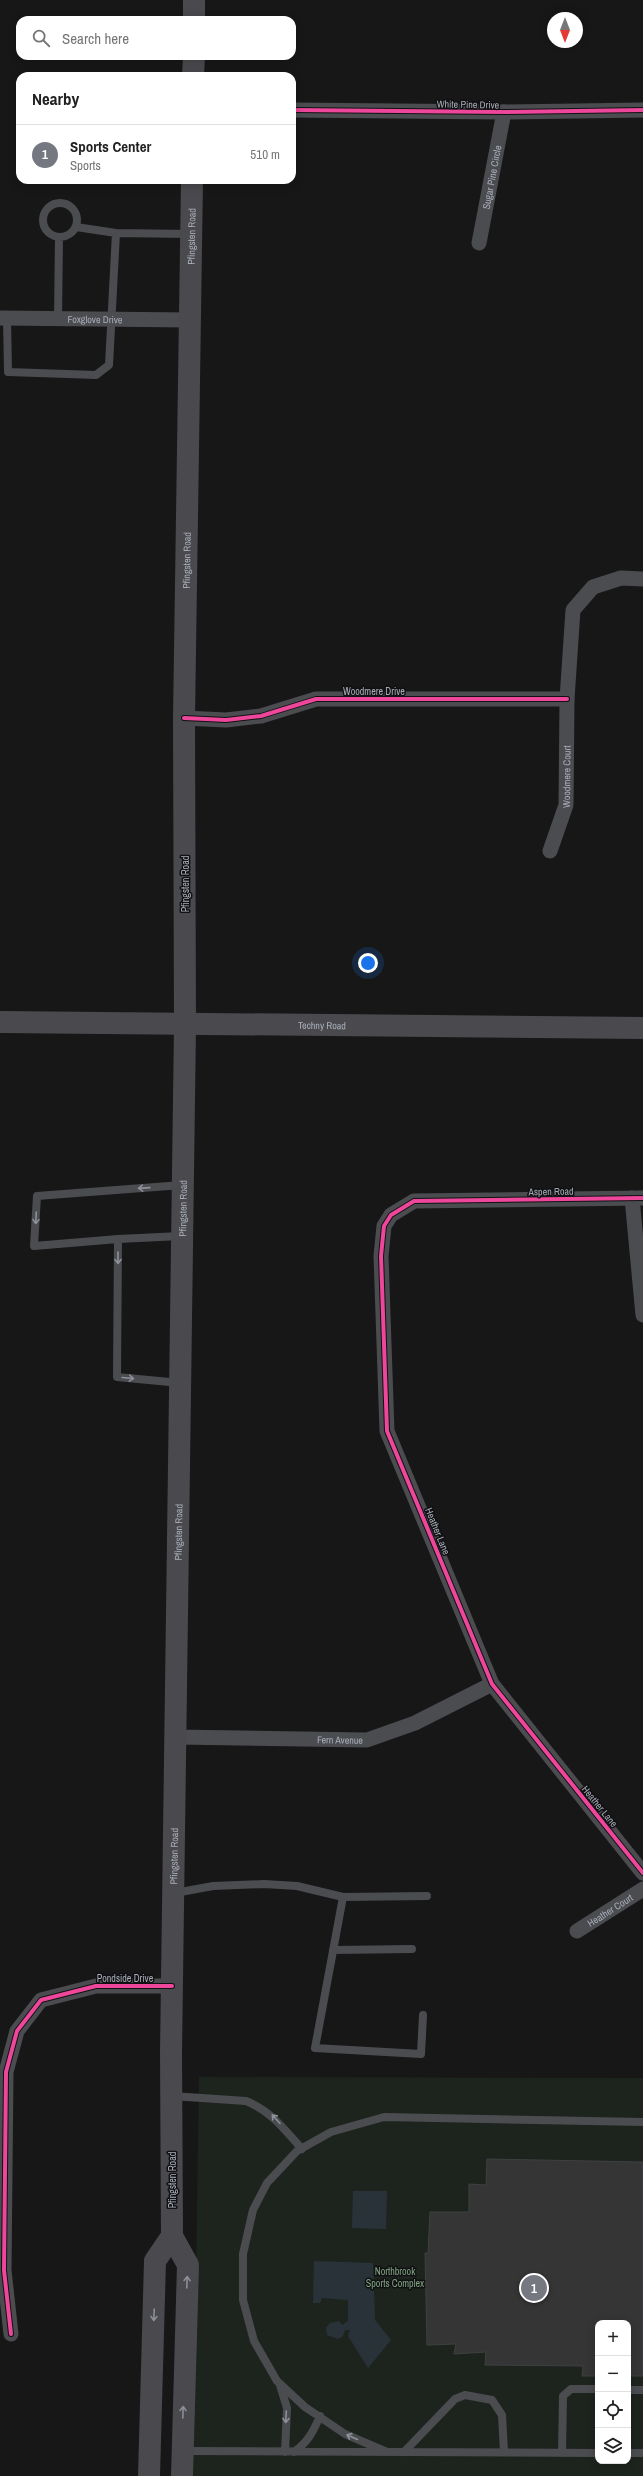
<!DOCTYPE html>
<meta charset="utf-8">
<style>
body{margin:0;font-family:"Archivo Narrow",sans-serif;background:#f2f2f2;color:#222}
.controls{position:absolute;right:12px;bottom:12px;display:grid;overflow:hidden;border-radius:8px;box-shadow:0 2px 10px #0003}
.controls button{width:36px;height:36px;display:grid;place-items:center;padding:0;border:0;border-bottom:1px solid #e0e0e0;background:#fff;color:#222;font:20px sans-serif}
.compass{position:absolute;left:547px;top:12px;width:36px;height:36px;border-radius:50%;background:#fff;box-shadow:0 2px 10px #0003;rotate:180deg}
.you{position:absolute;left:368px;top:963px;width:14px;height:14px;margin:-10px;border:3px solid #fff;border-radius:50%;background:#1a73e8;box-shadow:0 0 0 6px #1a73e833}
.badge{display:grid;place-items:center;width:26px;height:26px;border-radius:50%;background:#757880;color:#fff;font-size:13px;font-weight:700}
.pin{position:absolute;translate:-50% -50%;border:2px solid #fff;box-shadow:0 1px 4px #0006}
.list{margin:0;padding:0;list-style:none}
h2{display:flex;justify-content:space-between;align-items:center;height:52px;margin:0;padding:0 16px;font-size:17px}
h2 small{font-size:13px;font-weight:400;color:#767676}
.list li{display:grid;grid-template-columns:26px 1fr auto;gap:12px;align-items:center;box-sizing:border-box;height:60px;padding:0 16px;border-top:1px solid #e0e0e0}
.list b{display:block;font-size:15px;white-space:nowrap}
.list p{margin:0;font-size:13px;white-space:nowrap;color:#767676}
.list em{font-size:13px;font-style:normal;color:#767676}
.icon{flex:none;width:22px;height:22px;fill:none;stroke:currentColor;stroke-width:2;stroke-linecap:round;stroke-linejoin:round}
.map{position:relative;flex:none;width:643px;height:2476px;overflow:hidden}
.search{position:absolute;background:#fff;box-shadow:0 2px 10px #0003;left:16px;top:16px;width:280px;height:44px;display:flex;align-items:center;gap:10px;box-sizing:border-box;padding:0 14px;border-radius:12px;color:#767676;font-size:15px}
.panel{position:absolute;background:#fff;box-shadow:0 2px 10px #0003;left:16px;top:72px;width:280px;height:112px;border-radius:12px}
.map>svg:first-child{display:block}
.green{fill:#1d241e;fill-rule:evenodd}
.water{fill:#2a3239}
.building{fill:#353536;stroke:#3f4043}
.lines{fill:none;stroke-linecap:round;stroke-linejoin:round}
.service{stroke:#4b4c50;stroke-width:8}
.minor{stroke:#4b4c50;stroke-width:15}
.secondary{stroke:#4a4a4e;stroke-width:22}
.cycleway-casing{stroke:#111113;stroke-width:6}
.cycleway{stroke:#ed469a;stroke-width:4}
.oneway{stroke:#8c9099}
.oneway2{stroke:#8c8f98}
.labels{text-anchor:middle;stroke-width:3;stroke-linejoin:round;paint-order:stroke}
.street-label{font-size:10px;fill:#a8adb8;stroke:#111113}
.park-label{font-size:10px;fill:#7fa381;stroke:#111113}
</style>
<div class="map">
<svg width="643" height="2476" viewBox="0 0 643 2476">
<rect width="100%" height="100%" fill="#171717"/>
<path class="green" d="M199,2077L643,2078V2476H193ZM598,2323H628V2461H598Z"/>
<path class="water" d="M353,2191H387L386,2229L352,2228Z
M314,2261L373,2263L375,2320L391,2340L368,2368L348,2336L350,2330H345L343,2336L338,2339L327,2335L326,2328L330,2323L339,2321L342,2325L348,2321V2300L322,2298L320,2303H313Z"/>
<path class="building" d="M487,2159L643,2162V2376H628V2323H598V2376H582L583,2366L485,2365L486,2352L454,2354L456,2344L427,2345L425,2253H428L430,2212H469V2184L486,2185Z"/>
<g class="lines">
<path class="service" d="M43 220a17 17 0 1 1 34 0a17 17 0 1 1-34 0Z
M76,227L116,233
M7,318L8,372L96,375L109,365L116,233L190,234
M58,319L59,237
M118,1239L181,1236
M180,1383L117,1377L118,1239L34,1246L37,1196L182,1185
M175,1893L213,1886L264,1884L297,1886L343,1897L427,1896
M343,1897L315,2048L421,2054L423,2015
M333,1950L412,1949
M172,2096L246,2101C271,2111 284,2129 302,2149
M280,2385L287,2408L285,2452
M628,2390H643
M183,2451L598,2453
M294,2452C308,2442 313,2432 320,2416
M387,2452L345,2434L305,2407L277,2381L254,2341L243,2300V2254L253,2210L267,2183L297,2151L331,2132L384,2117L643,2122
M404,2452L455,2399L465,2395L492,2400L502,2415L504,2452
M562,2453L563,2396L571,2389H598
M628,2453H643"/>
<g class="minor">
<path d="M292,110L504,112L643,110"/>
<path id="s1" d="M479,243L504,112"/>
<path id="s2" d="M0,318L190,320"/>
<path d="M184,718L226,720L261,716L316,699H567"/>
<path id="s3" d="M550,851L566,805L567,699L573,610L593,587L621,578L643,579"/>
<path d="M632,1198L643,1315"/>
<path d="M643,1198L414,1201L391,1215L384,1226L381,1256L387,1431L492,1684L643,1873"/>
<path id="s4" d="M176,1737L367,1740L415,1723L492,1684"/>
<path id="s5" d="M577,1931L643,1889"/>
<path d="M11,2334L4,2270L6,2072L17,2031L41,2000L96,1986H172"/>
</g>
<g class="secondary">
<path d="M194,20V0"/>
<path d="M193,76L194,56"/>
<path id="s6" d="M0,1022L643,1028"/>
<path d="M149,2476L155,2261L172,2236"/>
<path id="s7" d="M182,2476L188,2265L172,2236L171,2053L185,1026L184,718L192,180"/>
</g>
<g class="cycleway-casing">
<path id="cycleway" d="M292,110L504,112L643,110
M184,718L226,720L261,716L316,699H567
M643,1198L414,1201L391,1215L384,1226L381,1256L387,1431L492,1684L643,1873
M11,2334L4,2270L6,2072L17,2031L41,2000L96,1986H172"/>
</g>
<use href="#cycleway" class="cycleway"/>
</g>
<defs><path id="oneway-shaft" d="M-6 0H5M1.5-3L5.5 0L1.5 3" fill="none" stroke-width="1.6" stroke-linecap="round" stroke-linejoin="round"/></defs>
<g class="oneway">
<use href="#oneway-shaft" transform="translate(144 1188) rotate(176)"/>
<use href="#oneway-shaft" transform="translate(36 1218) rotate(93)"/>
<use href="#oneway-shaft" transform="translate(118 1258) rotate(90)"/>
<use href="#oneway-shaft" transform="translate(128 1378) rotate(5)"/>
<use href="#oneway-shaft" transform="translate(276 2119) rotate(-132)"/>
<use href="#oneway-shaft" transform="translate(286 2417) rotate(93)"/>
<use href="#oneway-shaft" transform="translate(352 2437) rotate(-156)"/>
</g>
<g class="oneway2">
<use href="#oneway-shaft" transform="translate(187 2282) rotate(-88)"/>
<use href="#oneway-shaft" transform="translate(154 2315) rotate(92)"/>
<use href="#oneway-shaft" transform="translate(183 2412) rotate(-88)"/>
</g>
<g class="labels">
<g class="street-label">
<text transform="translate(468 104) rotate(1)" y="4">White Pine Drive</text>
<text dy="4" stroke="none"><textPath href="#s1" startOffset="67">Sugar Pine Circle</textPath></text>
<text dy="4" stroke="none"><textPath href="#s7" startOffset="2244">Pfingsten Road</textPath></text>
<text dy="4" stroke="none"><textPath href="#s2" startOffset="95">Foxglove Drive</textPath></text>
<text dy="4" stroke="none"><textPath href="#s7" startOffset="1920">Pfingsten Road</textPath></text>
<text x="374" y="695">Woodmere Drive</text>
<text dy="4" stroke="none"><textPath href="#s3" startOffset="77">Woodmere Court</textPath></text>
<text transform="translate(185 884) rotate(-90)" y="4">Pfingsten Road</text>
<text dy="4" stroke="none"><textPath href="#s6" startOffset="322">Techny Road</textPath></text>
<text transform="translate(551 1191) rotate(-1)" y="4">Aspen Road</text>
<text dy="4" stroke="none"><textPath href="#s7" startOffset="1272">Pfingsten Road</textPath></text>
<text transform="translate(438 1531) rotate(68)" y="4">Heather Lane</text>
<text dy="4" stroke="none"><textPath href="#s7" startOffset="948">Pfingsten Road</textPath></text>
<text dy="4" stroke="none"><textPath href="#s4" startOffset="164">Fern Avenue</textPath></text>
<text transform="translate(600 1806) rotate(51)" y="4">Heather Lane</text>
<text dy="4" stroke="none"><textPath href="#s7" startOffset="624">Pfingsten Road</textPath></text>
<text dy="4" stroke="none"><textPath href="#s5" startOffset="39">Heather Court</textPath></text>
<text x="125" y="1982">Pondside Drive</text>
<text transform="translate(172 2180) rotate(-90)" y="4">Pfingsten Road</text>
</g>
<g class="park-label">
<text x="395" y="2275">Northbrook<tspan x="395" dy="12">Sports Complex</tspan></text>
</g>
</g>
</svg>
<div class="controls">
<button>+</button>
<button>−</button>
<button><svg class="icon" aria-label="locate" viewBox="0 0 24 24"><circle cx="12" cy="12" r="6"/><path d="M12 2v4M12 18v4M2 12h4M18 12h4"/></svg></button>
<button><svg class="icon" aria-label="layers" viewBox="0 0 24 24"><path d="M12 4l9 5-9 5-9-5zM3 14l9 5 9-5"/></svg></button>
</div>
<svg class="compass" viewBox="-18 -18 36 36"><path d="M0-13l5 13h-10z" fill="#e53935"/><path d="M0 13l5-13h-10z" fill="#767676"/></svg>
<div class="you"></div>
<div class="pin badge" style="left:534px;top:2288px">1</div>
<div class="search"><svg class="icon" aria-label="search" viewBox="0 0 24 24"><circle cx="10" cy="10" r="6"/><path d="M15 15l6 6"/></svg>Search here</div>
<section class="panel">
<h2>Nearby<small></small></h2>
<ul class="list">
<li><span class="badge">1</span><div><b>Sports Center</b><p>Sports</p></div><em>510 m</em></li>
</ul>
</section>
</div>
